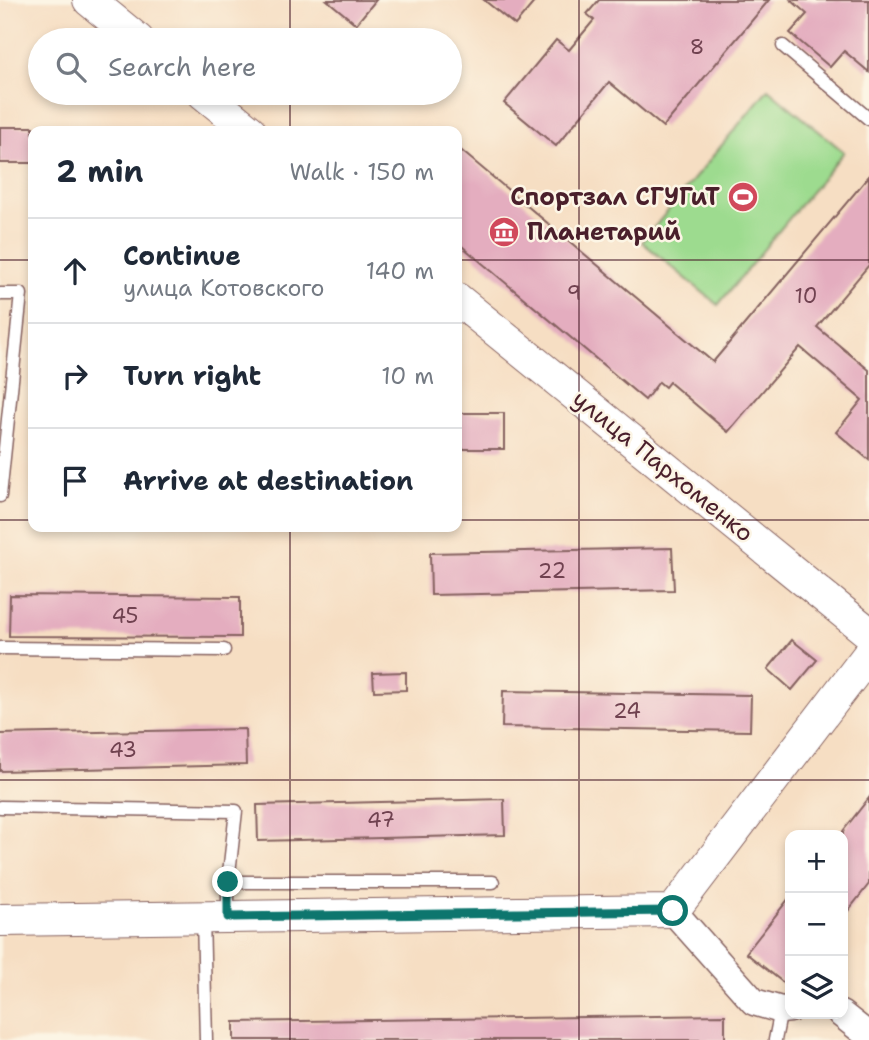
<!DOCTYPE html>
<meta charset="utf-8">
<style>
body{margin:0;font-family:"Shantell Sans",sans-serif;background:#f2f2f3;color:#1f2937}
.controls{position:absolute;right:21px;bottom:21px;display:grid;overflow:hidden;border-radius:14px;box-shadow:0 4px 10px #0003}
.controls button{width:63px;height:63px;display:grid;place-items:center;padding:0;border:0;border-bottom:2px solid #e0e1e3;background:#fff;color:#1f2937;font:35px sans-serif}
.stop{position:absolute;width:21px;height:21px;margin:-16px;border:5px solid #0f766e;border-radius:50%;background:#fff}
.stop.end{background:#0f766e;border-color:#fff;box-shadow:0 2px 7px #0008}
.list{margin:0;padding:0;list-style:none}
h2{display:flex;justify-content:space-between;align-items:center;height:91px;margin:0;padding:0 28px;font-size:30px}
h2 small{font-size:23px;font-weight:400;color:#747a83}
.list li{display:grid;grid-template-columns:46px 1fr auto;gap:21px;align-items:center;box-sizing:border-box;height:105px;padding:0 28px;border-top:2px solid #e0e1e3}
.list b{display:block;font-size:26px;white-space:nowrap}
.list p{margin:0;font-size:23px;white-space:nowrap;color:#747a83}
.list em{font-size:23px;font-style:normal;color:#747a83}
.icon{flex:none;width:38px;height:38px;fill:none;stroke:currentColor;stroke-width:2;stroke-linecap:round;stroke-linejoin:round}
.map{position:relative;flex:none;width:869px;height:1040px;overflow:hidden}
.search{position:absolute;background:#fff;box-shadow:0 4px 10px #0003;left:28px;top:28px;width:434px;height:77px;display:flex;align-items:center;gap:18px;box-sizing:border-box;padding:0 24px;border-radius:38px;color:#747a83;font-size:26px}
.panel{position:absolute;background:#fff;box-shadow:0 4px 10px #0003;left:28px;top:126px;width:434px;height:406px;border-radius:14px}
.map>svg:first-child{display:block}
.green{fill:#9ddb8f;stroke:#747d5d;stroke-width:2}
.building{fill:#e4adbf}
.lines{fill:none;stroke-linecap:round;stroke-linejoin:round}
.service-casing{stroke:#866260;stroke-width:15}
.minor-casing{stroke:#866260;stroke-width:29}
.tertiary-casing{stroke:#866260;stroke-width:34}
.service{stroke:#fff;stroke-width:12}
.minor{stroke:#fff;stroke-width:26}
.tertiary{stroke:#fff;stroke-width:32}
.route{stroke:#0f766e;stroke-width:9}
.grid{fill:none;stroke:#4a1f2b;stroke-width:2;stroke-opacity:0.55}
.labels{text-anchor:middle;stroke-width:5;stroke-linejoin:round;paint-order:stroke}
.number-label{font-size:21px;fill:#704250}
.poi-label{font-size:24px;font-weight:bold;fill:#4a1f2b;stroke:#fcf5e5;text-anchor:end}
.street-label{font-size:24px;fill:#4a1f2b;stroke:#fcf5e5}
</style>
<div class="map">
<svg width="869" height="1040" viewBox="0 0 869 1040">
<rect width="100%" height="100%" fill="#fcf5e5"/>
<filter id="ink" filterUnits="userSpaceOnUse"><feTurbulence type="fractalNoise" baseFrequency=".0143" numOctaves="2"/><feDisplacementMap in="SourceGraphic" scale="14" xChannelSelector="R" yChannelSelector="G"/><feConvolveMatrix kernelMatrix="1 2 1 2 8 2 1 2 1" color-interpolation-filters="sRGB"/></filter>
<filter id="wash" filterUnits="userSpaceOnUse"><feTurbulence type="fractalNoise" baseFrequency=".00686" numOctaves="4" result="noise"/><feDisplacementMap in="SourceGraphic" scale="28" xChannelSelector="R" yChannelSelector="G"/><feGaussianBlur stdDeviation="1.57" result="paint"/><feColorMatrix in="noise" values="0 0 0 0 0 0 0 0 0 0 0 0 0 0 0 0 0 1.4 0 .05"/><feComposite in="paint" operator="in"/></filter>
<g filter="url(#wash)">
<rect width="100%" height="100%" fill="#f6dec3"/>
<path class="green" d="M768,89L844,152L718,305L642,242Z"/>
<g id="blocks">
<path class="building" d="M327,0H376L356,24Z
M484,0H536L515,25Z
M599,0H769L663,127L609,82L556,146L504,103L556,40L569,50L594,20L587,14Z
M791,0H869V72L844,51L830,67L790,33L807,14Z
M0,127H33V163H0Z
M457,147L713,362L869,176V265L817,327L869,370V460L836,432L862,400L800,347L728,432L669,382L665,387L659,382L645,400L457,242Z
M457,413H504V449H457Z
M672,548L674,590L431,595L430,553Z
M10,595L240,597V637L9,636Z
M792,640L817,660L792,690L768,669Z
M406,672V690L374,691L373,673Z
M503,691L751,695L750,731L502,727Z
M245,729L246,765L0,771V734Z
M869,798V884L843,917V831Z
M504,799L505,835L258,841L257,805Z
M790,897V988L746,953Z
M725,1015V1040H234V1022Z"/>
</g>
</g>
<g filter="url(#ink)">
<use href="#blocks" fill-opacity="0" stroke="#866260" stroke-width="2"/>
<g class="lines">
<g class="service-casing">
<path id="service" d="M783,46L869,119
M0,294H21L0,496
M0,648L224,650
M0,807L236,811L228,882
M203,917L206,1040
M228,917V882H493
M775,1040L781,1010"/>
</g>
<g class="minor-casing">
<path id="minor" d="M673,911L754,1002L781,1010L790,1009
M841,1014L869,1036"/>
</g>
<g class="tertiary-casing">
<path id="tertiary" d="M89,0L138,40
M203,93L250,131
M457,299L869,633
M0,920L673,911L869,654"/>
</g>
<use href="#service" class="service"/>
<use href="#minor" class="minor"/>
<use href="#tertiary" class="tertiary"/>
</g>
</g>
<g class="lines" filter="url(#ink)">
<path class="route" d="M228,882V917L673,911"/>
</g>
<path class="grid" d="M290,0V40M579,0V1040M290,93V131M0,260H33M457,260H869M0,520H33M457,520H869M290,527V1040M0,780H869"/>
<defs>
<g id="stadium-disc" transform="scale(1.575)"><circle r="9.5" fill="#d1495b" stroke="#fcf5e5"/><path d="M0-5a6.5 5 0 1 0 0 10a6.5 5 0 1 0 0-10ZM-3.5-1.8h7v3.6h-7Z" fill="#fff"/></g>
<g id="museum-disc" transform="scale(1.575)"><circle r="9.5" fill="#d1495b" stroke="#fcf5e5"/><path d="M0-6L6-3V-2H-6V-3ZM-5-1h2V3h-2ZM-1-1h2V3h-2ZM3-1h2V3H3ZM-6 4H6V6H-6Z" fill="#fff"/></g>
</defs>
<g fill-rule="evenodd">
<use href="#stadium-disc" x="743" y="197"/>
<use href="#museum-disc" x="504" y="232"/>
</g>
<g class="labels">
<g class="number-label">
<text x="697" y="54">8</text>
<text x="574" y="300">9</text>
<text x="806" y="303">10</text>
<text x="552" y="578">22</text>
<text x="125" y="623">45</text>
<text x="627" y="718">24</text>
<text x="123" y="757">43</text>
<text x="381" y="827">47</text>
</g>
<g class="poi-label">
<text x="720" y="205">Спортзал СГУГиТ</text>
<text x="527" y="240" text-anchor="start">Планетарий</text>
</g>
<g class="street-label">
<text transform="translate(663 466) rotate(39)" y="8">улица Пархоменко</text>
</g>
</g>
</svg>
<div class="controls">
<button>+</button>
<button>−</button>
<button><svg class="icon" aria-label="layers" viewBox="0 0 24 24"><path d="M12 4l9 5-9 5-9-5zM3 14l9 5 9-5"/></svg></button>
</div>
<div class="stop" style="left:673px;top:911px"></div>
<div class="stop end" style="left:228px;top:882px"></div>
<div class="search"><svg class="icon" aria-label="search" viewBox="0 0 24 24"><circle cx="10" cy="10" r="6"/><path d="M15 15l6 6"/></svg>Search here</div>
<section class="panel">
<h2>2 min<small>Walk · 150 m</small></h2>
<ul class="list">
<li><svg class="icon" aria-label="ahead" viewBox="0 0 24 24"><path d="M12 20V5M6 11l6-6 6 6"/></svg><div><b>Continue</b><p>улица Котовского</p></div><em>140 m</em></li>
<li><svg class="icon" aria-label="right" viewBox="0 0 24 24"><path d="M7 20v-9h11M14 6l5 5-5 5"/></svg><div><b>Turn right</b></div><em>10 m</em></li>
<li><svg class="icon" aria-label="arrive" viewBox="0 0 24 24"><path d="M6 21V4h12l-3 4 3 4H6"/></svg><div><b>Arrive at destination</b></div></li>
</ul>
</section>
</div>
